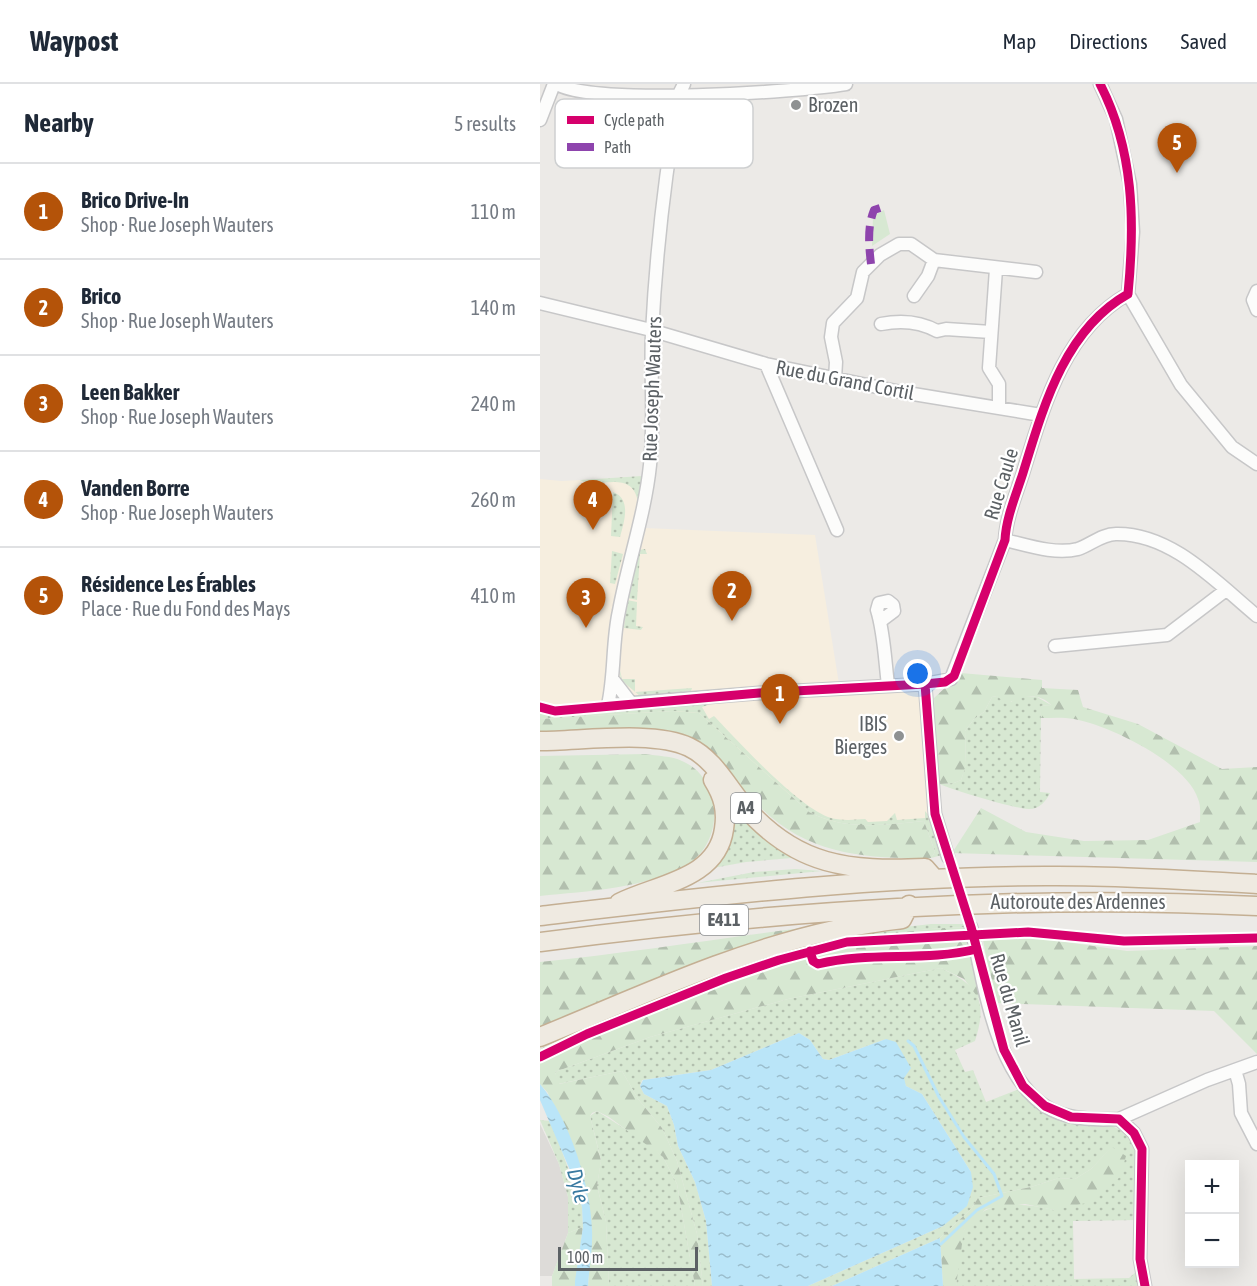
<!DOCTYPE html>
<meta charset="utf-8">
<style>
body{margin:0;font-family:"Asap Condensed",sans-serif;background:#f6f6f7;color:#1f2937}
.controls{position:absolute;right:18px;bottom:18px;display:grid;overflow:hidden;border-radius:0px;box-shadow:0 6px 24px #0002}
.controls button{width:54px;height:54px;display:grid;place-items:center;padding:0;border:0;border-bottom:2px solid #e0e1e3;background:#fff;color:#1f2937;font:30px sans-serif}
.scale{position:absolute;left:18px;bottom:15px;width:140px;box-sizing:border-box;padding-left:6px;border:3px solid #5c6165;border-top:0;font-size:16px;line-height:21px;white-space:nowrap;color:#5c6165;-webkit-text-stroke:4px #fff;paint-order:stroke}
.you{position:absolute;left:378px;top:590px;width:21px;height:21px;margin:-15px;border:4px solid #fff;border-radius:50%;background:#1a73e8;box-shadow:0 0 0 9px #1a73e833}
.badge{display:grid;place-items:center;width:39px;height:39px;border-radius:50%;background:#b45309;color:#fff;font-size:20px;font-weight:700}
.pin{position:absolute;translate:-50% -50px;filter:drop-shadow(0 2px 3px #0008)}
.pin::after{content:'';position:absolute;top:32px;width:21px;height:18px;background:inherit;clip-path:polygon(0 0,100% 0,50% 100%)}
.list{margin:0;padding:0;list-style:none}
h2{display:flex;justify-content:space-between;align-items:center;height:78px;margin:0;padding:0 24px;font-size:26px}
h2 small{font-size:20px;font-weight:400;color:#747a83}
.list li{display:grid;grid-template-columns:39px 1fr auto;gap:18px;align-items:center;box-sizing:border-box;height:96px;padding:0 24px;border-top:2px solid #e0e1e3}
.list b{display:block;font-size:22px;white-space:nowrap}
.list p{margin:0;font-size:20px;white-space:nowrap;color:#747a83}
.list em{font-size:20px;font-style:normal;color:#747a83}
.map{position:relative;flex:none;width:717px;height:1202px;overflow:hidden}
header{display:flex;align-items:center;gap:36px;box-sizing:border-box;height:84px;padding:0 30px;background:#fff;border-bottom:2px solid #e0e1e3}
header strong{font-size:28px}
nav{display:flex;gap:33px;margin-inline-start:auto;font-size:21px}
main{display:flex}
aside{flex:1;background:#fff}
.map>svg:first-child{display:block}
.commercial{fill:#f6eedf}
.industrial{fill:#dddbd8}
.grass{fill:url(#grass-dots)}
.forest{fill:url(#forest-firs)}
.park{fill:#d7e8d2}
.water{fill:url(#water-ripples)}
.lines{fill:none;stroke-linecap:round;stroke-linejoin:round}
.stream{stroke:#bae5f8;stroke-width:3}
.minor-tunnel{stroke:#c8c8c6;stroke-width:12;stroke-dasharray:12 6;stroke-linecap:butt}
.minor-casing{stroke:#c7c7c8;stroke-width:15}
.highway-casing{stroke:#c4af93;stroke-width:21}
.minor{stroke:#fcfcfb;stroke-width:12}
.highway{stroke:#efeae1;stroke-width:18}
.quiet{stroke:#8e44ad;stroke-width:8;stroke-dasharray:15 8;stroke-linecap:butt}
.cycleway-casing{stroke:#fff;stroke-width:13}
.cycleway{stroke:#d6006c;stroke-width:9}
.poi-dot{fill:#8e9192;stroke:#fff;stroke-width:2}
.labels{text-anchor:middle;stroke-width:4.5;stroke-linejoin:round;paint-order:stroke}
.shield{fill:#fff;stroke:#8d9093;stroke-width:1.5}
.shield-label{font-size:18px;font-weight:bold;fill:#5c6165}
.poi-label{font-size:20px;fill:#5c6165;stroke:#fff;text-anchor:start}
.street-label{font-size:20px;fill:#5c6165;stroke:#fff}
.water-label{font-size:21px;font-style:italic;fill:#397aa1;stroke:#fff}
.key{fill:#fff;stroke:#ced0d1;stroke-width:1.5}
.key-label{font-size:16px;fill:#5c6165}
</style>
<header>
<strong>Waypost</strong>
<nav><a>Map</a><a>Directions</a><a>Saved</a></nav>
</header>
<main>
<aside>
<h2>Nearby<small>5 results</small></h2>
<ul class="list">
<li><span class="badge">1</span><div><b>Brico Drive-In</b><p>Shop · Rue Joseph Wauters</p></div><em>110 m</em></li>
<li><span class="badge">2</span><div><b>Brico</b><p>Shop · Rue Joseph Wauters</p></div><em>140 m</em></li>
<li><span class="badge">3</span><div><b>Leen Bakker</b><p>Shop · Rue Joseph Wauters</p></div><em>240 m</em></li>
<li><span class="badge">4</span><div><b>Vanden Borre</b><p>Shop · Rue Joseph Wauters</p></div><em>260 m</em></li>
<li><span class="badge">5</span><div><b>Résidence Les Érables</b><p>Place · Rue du Fond des Mays</p></div><em>410 m</em></li>
</ul>
</aside>
<div class="map">
<svg width="717" height="1202" viewBox="0 0 717 1202">
<defs>
<pattern id="grass-dots" width="8" height="8" patternUnits="userSpaceOnUse" patternTransform="scale(1.5)"><rect width="8" height="8" fill="#d7e8d2"/><path d="M2 2h.1M6 6h.1" fill="none" stroke="#b2bfae" stroke-width="1.8" stroke-linecap="round"/></pattern>
<pattern id="forest-firs" width="22" height="20" patternUnits="userSpaceOnUse" patternTransform="scale(1.5)"><rect width="22" height="20" fill="#d7e8d2"/><path d="M5 1l3.5 6h-7zM16 11l3.5 6h-7z" fill="#b2bfae"/></pattern>
<pattern id="water-ripples" width="26" height="14" patternUnits="userSpaceOnUse" patternTransform="scale(1.5)"><rect width="26" height="14" fill="#bae5f8"/><path d="M2 4q2-2 4 0t4 0M15 11q2-2 4 0t4 0" fill="none" stroke="#9abdcc"/></pattern>
</defs>
<rect width="100%" height="100%" fill="#eceae7"/>
<path class="commercial" d="M113,392L104,444L275,451L299,600L370,606L380,610L391,736L328,741L286,737L133,627L0,635V395L22,397Z"/>
<path class="industrial" d="M0,1040L19,1080L28,1113V1149L12,1192H0Z"/>
<path class="grass" d="M102,392L98,418C92,384 59,406 40,396Z
M73,408C92,415 84,438 80,453L71,452Z
M105,465L107,470H100L97,516L88,514L99,466Z
M72,467L83,470L75,500L70,499Z
M87,516L97,518L96,542L103,543L101,546L84,544Z
M79,582L82,595H95V608L152,604L151,607L100,612L81,596Z
M457,612L471,618L479,612L497,613L511,621L501,622L500,708L510,709C506,717 500,725 489,725C479,726 409,705 400,700L414,699L421,696L426,680L425,647L434,635L444,628L452,613Z
M164,619L168,621L162,623L169,635L174,632C200,659 255,720 288,733C299,737 313,736 325,735L328,738L347,737L355,729L357,736L385,734V727L390,733L402,771L391,774L395,768L384,737C344,741 305,747 269,728L159,629L133,627L0,635V628L15,631Z
M193,725L224,754L252,774L206,778L173,784Z
M255,785L282,787L157,799L214,788Z
M391,840H426L427,843C276,846 138,918 0,973V965C128,912 252,854 391,840Z
M401,884C439,902 448,916 435,957L415,966L425,988L433,986L446,1018L479,1005L494,1020L566,1039L590,1051L596,1065L598,1136L533,1137L534,1195L589,1194L597,1187L599,1202H416C417,1189 418,1157 424,1146C442,1114 485,1119 514,1126L572,1063L551,1085L535,1095L519,1094L491,1103L438,1114L431,1125L400,1154L292,1202H268L403,1142L431,1088L382,1010L366,1002L346,955L289,976L283,975L270,956L259,949L171,986L102,996L100,1002L104,1010L127,1022L134,1041L138,1062L155,1098L166,1137L172,1202H163L157,1150L137,1077L122,1044L98,1015L82,987L18,1000L15,988L110,953L248,915Z
M57,1027L104,1057L123,1073L137,1100L155,1202H69L66,1138L57,1102L61,1076L50,1032Z
M0,1036L11,1037L42,1123L43,1143L28,1149V1113L19,1080Z"/>
<path class="forest" d="M421,589L502,596V604L538,606L543,623L598,640L682,685L717,683V778L412,769L441,724L486,748L544,757L608,756L660,738C660,731 661,721 658,715C647,679 569,641 534,635C523,633 512,634 501,634V622L511,621C498,607 480,613 466,620L457,612L452,613L444,628L434,635L425,647L426,681L421,696L414,699L400,700L397,694L394,614Z
M133,627L159,629L269,728C305,747 344,741 384,737L395,768L391,774C327,775 268,771 220,723C200,703 185,681 163,663L0,649V635Z
M106,670C117,672 132,672 142,677C183,694 185,757 148,780C106,805 47,807 0,812V672Z
M427,843L442,919L424,895L401,884L248,915L110,953L15,988L19,1000L82,987L98,1015L122,1044L137,1077L157,1150L163,1202H155L137,1100L123,1073L69,1033L57,1027L52,1029L50,1032L61,1077L57,1102L66,1138L69,1202H48L52,1146L8,1009L0,1000V973C138,918 276,846 427,843Z
M262,844L260,849L0,946V878C88,869 175,855 262,844Z
M499,854L587,867L717,862V970L674,927L455,919L443,856Z
M572,1063L586,1072L580,1093L551,1118L514,1126L485,1120L446,1125L424,1146L416,1202H403L400,1154L431,1125L438,1114L491,1103L519,1094L535,1095L551,1085Z
M43,1143L35,1202H12V1192L28,1149Z"/>
<path class="park" d="M344,126L350,150L332,162L333,132Z"/>
<path class="water" d="M259,949L270,956L283,975L289,976L346,955L356,958L371,984L364,994L366,1002L382,1010L431,1088L433,1103L427,1122L403,1142L268,1202H172L166,1137L155,1098L138,1062L134,1041L127,1022L104,1010L100,1002L103,996L171,986Z
M0,1000C29,1034 51,1102 52,1146C53,1165 49,1184 48,1202H35V1197L43,1143L42,1123L32,1091L0,1016Z
M400,1154L403,1202H292Z"/>
<g class="lines">
<path class="stream" d="M368,957L374,962L399,1013L424,1053L454,1090L462,1112L437,1126L401,1160"/>
<path class="minor-tunnel" d="M408,773L431,843"/>
<g class="minor-casing">
<path id="minor" d="M17,0C53,22 257,8 306,0
M144,0L139,10C125,90 116,168 112,249C110,293 115,337 110,381C105,430 88,478 79,527C72,558 75,590 68,621L219,609L385,600L411,595L465,456C466,434 476,411 483,389C503,324 524,246 588,210
M560,0L576,35L590,100L593,148L588,210L641,301L692,363L717,380
M0,36L14,0
M456,185L449,284L459,300V322
M717,207L713,216L717,226
M374,212L388,192L394,176
M0,219L107,245L226,280L361,308L501,331
M341,240C361,236 379,237 397,247L406,245L451,248
M226,280L297,446
M295,295L296,278L291,253L293,239L317,214L323,188L340,171L359,160H371L394,176L496,188
M465,456C487,461 515,471 538,465C550,461 562,450 576,450C632,449 677,499 717,532
M342,536L354,527L353,521L348,517L339,519L337,526C344,548 345,577 348,601
M515,562L627,551L686,506
M74,597L91,619
M385,600L395,730L408,773
M431,843C444,898 456,998 512,1026C532,1036 558,1036 579,1035L594,1049L602,1065L600,1175L605,1202
M695,986L699,1000L701,1029L717,1060
M579,1035L667,996L717,978"/>
</g>
<g class="highway-casing">
<path id="highway" d="M0,657C41,657 114,646 149,663C174,675 187,702 204,722C257,783 309,787 385,784L392,792
M79,819C116,800 177,796 184,745C187,726 183,712 173,696
M0,832C171,812 345,791 517,792C584,792 650,796 717,800
M0,858C238,827 477,810 717,822
M0,953C96,914 193,868 294,846C316,841 340,838 362,835L369,821"/>
</g>
<use href="#minor" class="minor"/>
<use href="#highway" class="highway"/>
<path class="quiet" d="M331,180C329,163 327,143 334,126L343,123"/>
<g class="cycleway-casing">
<path id="cycleway" d="M385,600L395,730L431,843L464,966L483,1002L505,1022L531,1033L579,1035L594,1049L602,1065L600,1175L605,1202
M0,623L15,627L219,609L385,600L405,598L414,592L465,456C466,434 476,411 483,389C503,324 524,246 588,210C595,138 594,66 560,0
M270,867L273,877L278,880C330,867 385,878 437,865
M0,973L47,950L186,894L239,876L307,858L488,848L584,857L717,854"/>
</g>
<use href="#cycleway" class="cycleway"/>
</g>
<g class="poi-dot">
<circle cx="256" cy="21" r="6"/>
<circle cx="359" cy="652" r="6"/>
</g>
<g class="labels">
<g class="shield">
<rect x="191" y="709" width="30" height="30" rx="4.5"/>
<rect x="160" y="821" width="48" height="30" rx="4.5"/>
</g>
<g class="shield-label">
<text x="206" y="730">A4</text>
<text x="184" y="842">E411</text>
</g>
<g class="poi-label">
<text x="268" y="28">Brozen</text>
<text x="347" y="647" text-anchor="end">IBIS<tspan x="347" dy="23">Bierges</tspan></text>
</g>
<g class="street-label">
<text transform="translate(305 296) rotate(11)" y="7">Rue du Grand Cortil</text>
<text transform="translate(112 305) rotate(-88)" y="7">Rue Joseph Wauters</text>
<text transform="translate(461 400) rotate(-73)" y="7">Rue Caule</text>
<text x="538" y="825">Autoroute des Ardennes</text>
<text transform="translate(470 916) rotate(74)" y="7">Rue du Manil</text>
</g>
<g class="water-label">
<text transform="translate(38 1102) rotate(75)" y="7">Dyle</text>
</g>
</g>
<rect x="15" y="15" width="198" height="69" rx="9" class="key"/>
<rect x="27" y="32" width="27" height="8" fill="#d6006c"/>
<rect x="27" y="59" width="27" height="8" fill="#8e44ad"/>
<g class="key-label">
<text x="64" y="42">Cycle path</text>
<text x="64" y="69">Path</text>
</g>
</svg>
<div class="controls">
<button>+</button>
<button>−</button>
</div>
<div class="scale">100 m</div>
<div class="you"></div>
<div class="pin badge" style="left:240px;top:640px">1</div>
<div class="pin badge" style="left:192px;top:537px">2</div>
<div class="pin badge" style="left:46px;top:544px">3</div>
<div class="pin badge" style="left:53px;top:446px">4</div>
<div class="pin badge" style="left:637px;top:89px">5</div>
</div>
</main>
